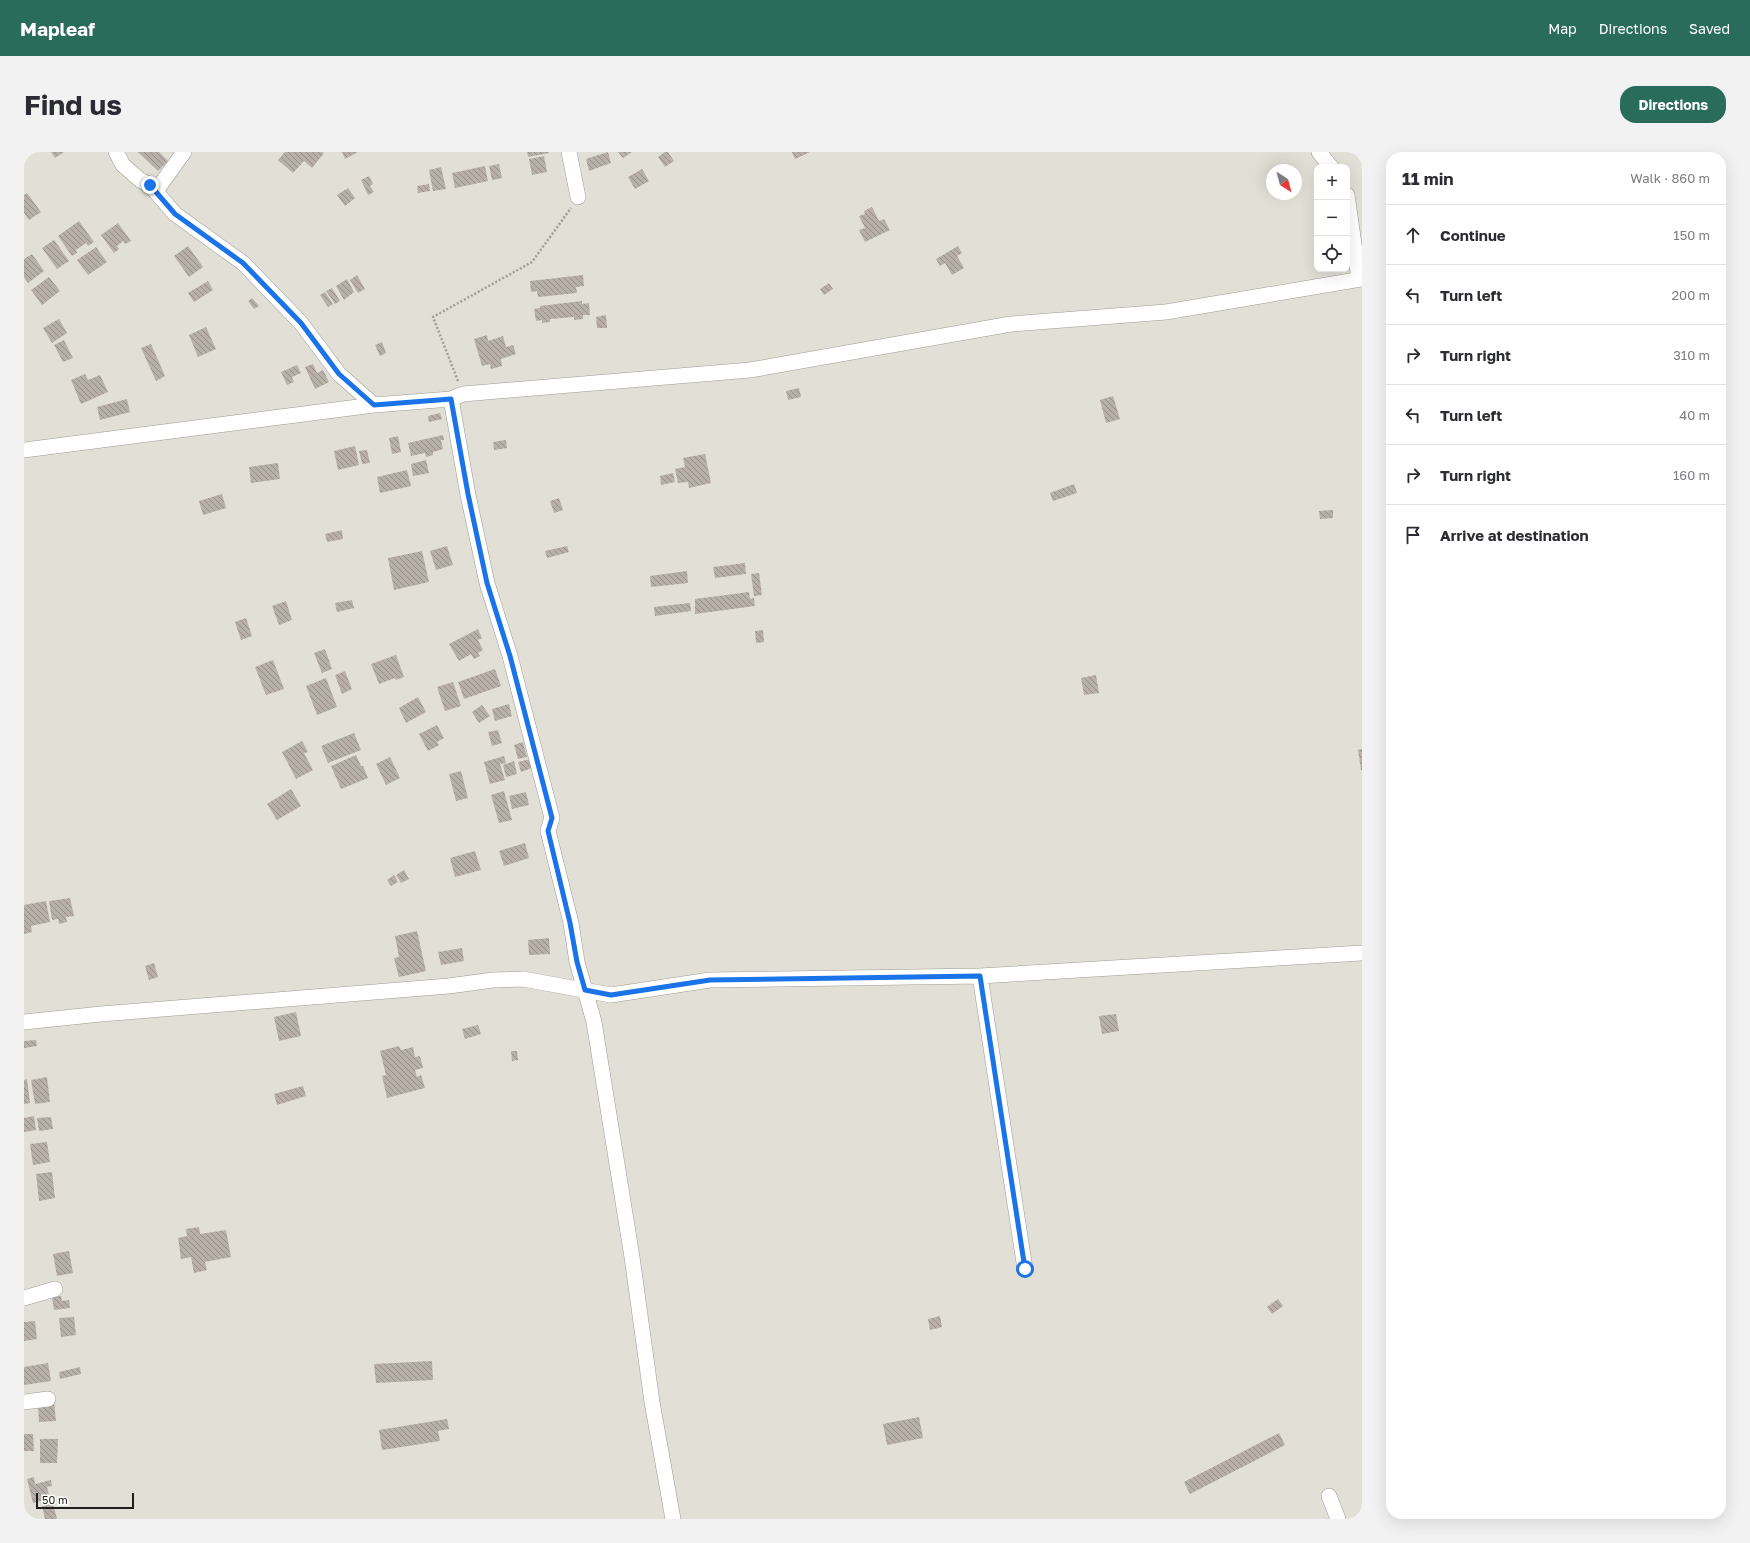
<!DOCTYPE html>
<meta charset="utf-8">
<style>
body{margin:0;font-family:"Golos Text",sans-serif;background:#f2f2f3;color:#2b2b33}
.controls{position:absolute;right:12px;top:12px;display:grid;overflow:hidden;border-radius:8px;box-shadow:0 4px 16px #0002}
.controls button{width:36px;height:36px;display:grid;place-items:center;padding:0;border:0;border-bottom:1px solid #e1e1e2;background:#fff;color:#2b2b33;font:20px sans-serif}
.compass{position:absolute;left:1242px;top:12px;width:36px;height:36px;border-radius:50%;background:#fff;box-shadow:0 4px 16px #0002;rotate:144deg}
.scale{position:absolute;left:12px;bottom:10px;width:98px;box-sizing:border-box;padding-left:4px;border:2px solid #1e1e1a;border-top:0;font-size:11px;line-height:14px;white-space:nowrap;color:#1e1e1a;-webkit-text-stroke:3px #fff;paint-order:stroke}
.stop{position:absolute;width:12px;height:12px;margin:-9px;border:3px solid #1a73e8;border-radius:50%;background:#fff}
.stop.end{background:#1a73e8;border-color:#fff;box-shadow:0 1px 4px #0008}
.list{margin:0;padding:0;list-style:none}
h2{display:flex;justify-content:space-between;align-items:center;height:52px;margin:0;padding:0 16px;font-size:17px}
h2 small{font-size:13px;font-weight:400;color:#7c7c81}
.list li{display:grid;grid-template-columns:26px 1fr auto;gap:12px;align-items:center;box-sizing:border-box;height:60px;padding:0 16px;border-top:1px solid #e1e1e2}
.list b{display:block;font-size:15px;white-space:nowrap}
.list em{font-size:13px;font-style:normal;color:#7c7c81}
.icon{flex:none;width:22px;height:22px;fill:none;stroke:currentColor;stroke-width:2;stroke-linecap:round;stroke-linejoin:round}
.map{position:relative;flex:none;width:1338px;height:1367px;overflow:hidden;border-radius:16px}
header{display:flex;align-items:center;gap:24px;box-sizing:border-box;height:56px;padding:0 20px;background:#2a6c5c;color:#fff}
header strong{font-size:19px}
nav{display:flex;gap:22px;margin-inline-start:auto;font-size:14px}
.intro{display:flex;align-items:center;justify-content:space-between;box-sizing:border-box;height:96px;padding:0 24px}
h1{margin:0;font-size:28px}
.button{padding:10px 18px;border-radius:16px;background:#2a6c5c;color:#fff;font-size:14px;font-weight:700}
main{display:flex;gap:24px;padding:0 24px}
aside{flex:1;background:#fff;border-radius:16px;box-shadow:0 4px 16px #0002}
.map>svg:first-child{display:block}
.building{fill:url(#building-back-hatch)}
.lines{fill:none;stroke-linecap:round;stroke-linejoin:round}
.minor-casing{stroke:#9c9a91;stroke-width:16}
.path{stroke:#9f9e96;stroke-width:2.5;stroke-dasharray:2 2;stroke-linecap:butt}
.minor{stroke:#fff;stroke-width:15}
.route{stroke:#1a73e8;stroke-width:5}
</style>
<header>
<strong>Mapleaf</strong>
<nav><a>Map</a><a>Directions</a><a>Saved</a></nav>
</header>
<div class="intro"><h1>Find us</h1><a class="button">Directions</a></div>
<main>
<div class="map">
<svg width="1338" height="1367" viewBox="0 0 1338 1367">
<defs>
<pattern id="building-back-hatch" width="6" height="6" patternUnits="userSpaceOnUse"><rect width="6" height="6" fill="#b8b0a8"/><path d="M-1 5l2 2M0 0l6 6M5-1l2 2" fill="none" stroke="#958f88"/></pattern>
</defs>
<rect width="100%" height="100%" fill="#e2e0d6"/>
<path class="building" d="M27,0H40L31,6Z
M114,0H135L144,9L134,19Z
M261,0H298L300,1L288,16L280,9L269,21L254,8Z
M318,0H334L321,7Z
M503,0H525V1L504,5Z
M584,0L587,11L565,19L562,7Z
M594,0H608L599,6Z
M641,0H644L650,9L641,15L634,5Z
M768,0H786L771,7Z
M520,4L523,20L508,23L505,7Z
M475,12L478,26L468,28L465,14Z
M461,14L464,29L431,36L428,21Z
M417,15L422,37L409,39L405,18Z
M618,17L625,29L611,37L604,25Z
M345,24L349,32L346,34L350,40L344,43L337,28Z
M405,32L406,39L394,41L393,34Z
M324,36L331,46L321,54L313,43Z
M3,41L17,60L5,68L0,61V43Z
M848,55L855,69L860,67L866,78L841,90L835,78L841,76L835,64L841,62L840,59Z
M55,69L70,90L64,94L62,91L52,98L53,101L48,104L34,84Z
M94,71L107,89L101,92L99,89L93,94L95,97L90,101L77,83Z
M30,88L45,109L33,117L18,96Z
M164,94L179,115L165,125L150,104Z
M934,94L938,101L933,104L940,116L928,123L921,111L916,114L912,107Z
M72,95L83,110L64,123L53,108Z
M8,102L20,119L4,131L0,125V107Z
M333,123L341,137L334,141L326,128Z
M559,123L560,134L552,135L553,141L514,145L513,139L507,140L506,129Z
M25,125L36,139L18,153L7,138Z
M323,127L330,140L320,148L312,134Z
M184,129L189,138L170,150L164,141Z
M805,131L809,137L800,143L796,137Z
M308,136L316,149L311,152L302,139Z
M301,140L309,152L304,155L296,143Z
M228,146L235,154L230,157L224,149Z
M558,149V152L565,151L566,163H559V167L550,168V165L526,167V170L518,171V168L512,169L510,157L516,156V154Z
M582,163L583,176H573L572,165Z
M35,167L43,181L28,191L19,176Z
M182,175L192,197L174,205L165,183Z
M463,183L464,189L479,184L482,195L489,193L492,202L477,207L478,214L467,217L466,212L458,214L450,187Z
M40,188L49,206L39,210L30,193Z
M358,190L362,201L356,204L351,193Z
M127,192L141,224L132,229L117,196Z
M289,212L293,221L299,218L305,230L291,237L281,215Z
M273,213L277,221L268,225L270,230L263,233L257,220Z
M61,222L64,228L76,223L84,240L57,252L47,228Z
M775,236L777,245L764,248L762,239Z
M1089,244L1096,267L1082,271L1076,248Z
M103,247L106,260L76,268L73,255Z
M416,261L418,267L405,270L404,264Z
M419,283L420,288H417L419,297L409,300V303L402,305L401,301L387,304L384,291Z
M374,284L377,300L368,302L365,286Z
M482,288L483,296L470,298L469,290Z
M331,294L335,313L314,318L310,299Z
M343,298L346,311L338,312L335,299Z
M681,302L687,331L665,336L664,330L654,331L651,317L661,315L659,306Z
M402,308L405,321L389,324L387,312Z
M254,311L256,327L227,331L225,315Z
M383,318L387,334L356,341L353,325Z
M649,321L651,330L637,333L636,324Z
M1050,332L1053,341L1029,349L1026,341Z
M198,342L202,356L179,363L175,349Z
M535,346L539,358L530,361L526,349Z
M1309,358V366L1296,367L1295,359Z
M318,378L319,387L303,390L301,382Z
M423,394L429,413L412,418L406,399Z
M543,394L545,400L523,406L521,399Z
M398,399L405,430L370,438L364,406Z
M721,411L722,422L691,426L689,415Z
M663,419L664,431L627,435L626,424Z
M735,421L738,443L730,444L727,422Z
M725,440L726,447L730,446L731,454L671,462V447Z
M328,448L330,456L313,460L311,451Z
M262,449L268,468L255,473L248,454Z
M666,451L667,459L631,464L630,455Z
M222,466L228,484L217,488L211,470Z
M454,477L458,486L454,488L459,498L454,501L456,504L450,507L447,502L435,509L425,492Z
M739,478L740,490L732,491L731,479Z
M301,497L308,517L298,521L290,501Z
M372,503L380,525L372,528L371,526L355,532L347,512Z
M249,508L260,537L242,543L231,515Z
M471,517L477,534L440,547L434,530Z
M321,519L328,537L318,542L311,523Z
M1072,523L1075,541L1060,543L1057,526Z
M302,526L313,555L293,563L282,534Z
M429,530L437,554L421,559L413,535Z
M394,545L402,560L382,571L375,556Z
M485,552L488,564L471,569L468,557Z
M458,553L466,564L455,571L448,560Z
M413,573L420,586L413,590L415,593L404,599L395,582Z
M474,578L478,591L468,594L464,580Z
M330,581L337,598L304,611L297,594Z
M278,589L284,600L280,601L289,618L272,627L258,600Z
M499,590L503,605L494,607L490,593Z
M1338,597V618H1337L1334,598Z
M332,603L337,614H339L344,626L317,637L307,614Z
M480,604L482,611L476,612L481,628L466,632L460,610Z
M366,605L376,626L362,633L352,612Z
M506,607L508,616L497,620L494,610Z
M490,609L493,622L482,625L479,613Z
M437,619L444,646L432,649L425,622Z
M267,637L277,654L253,668L243,652Z
M480,639L488,668L475,671L467,643Z
M502,640L505,653L488,657L485,644Z
M501,691L505,706L480,714L475,699Z
M451,699L457,718L431,725L426,706Z
M380,718L385,727L377,731L372,723Z
M370,723L374,730L367,734L363,728Z
M46,746L50,764L42,765L43,770L35,772L34,767L28,768L25,749Z
M22,749L26,770L7,774L8,780L0,782V753Z
M393,779L402,819L375,825L370,806L375,805L371,784Z
M525,786L526,802L505,803L504,788Z
M438,796L440,809L417,813L414,800Z
M130,811L134,825L125,828L121,814Z
M272,860L277,884L255,889L250,865Z
M1092,862L1095,879L1078,882L1075,864Z
M454,873L457,882L441,887L438,877Z
M12,888L13,894L0,896V889Z
M375,894L377,898L389,895L391,905L396,904L399,916L391,918L393,925L397,923L401,936L363,946L358,924L362,923L356,899Z
M487,899H493L494,908L488,909Z
M23,925L26,950L11,952L7,928Z
M3,927L6,951L0,952V928Z
M279,934L282,944L253,953L250,942Z
M10,964L12,978L0,980V966Z
M27,965L29,977L15,979L13,966Z
M23,990L26,1010L9,1013L6,992Z
M28,1020L31,1046L15,1049L12,1022Z
M175,1075L176,1082L202,1078L207,1105L181,1110L183,1118L170,1121L167,1105L157,1107L154,1086L163,1084L162,1077Z
M45,1099L49,1121L33,1124L29,1102Z
M37,1144L38,1149L45,1148L46,1156L30,1158L28,1145Z
M1254,1147L1259,1154L1248,1162L1243,1155Z
M916,1164L918,1175L906,1178L904,1167Z
M50,1165L52,1183L37,1185L35,1166Z
M11,1169L13,1187L0,1189V1170Z
M408,1209L409,1228L352,1231L350,1212Z
M24,1211L27,1229L0,1233V1215Z
M56,1215L57,1222L36,1227L35,1220Z
M30,1250L32,1269L15,1270L14,1252Z
M895,1265L899,1286L863,1293L859,1272Z
M423,1267L425,1277L414,1279L416,1289L358,1298L355,1278Z
M1255,1281L1261,1293L1166,1342L1160,1330Z
M0,1282H9L10,1299H0Z
M16,1287H34L33,1311H16Z
M10,1325L11,1332L27,1328L28,1334L23,1335L26,1347L9,1351L3,1327Z
M29,1351L33,1367H21L18,1354Z"/>
<g class="lines">
<g class="minor-casing">
<path id="minor" d="M92,0L99,13L116,28L126,33L151,62L219,111L277,171L315,222L350,253
M545,0L554,45
M1295,0L1307,15
M132,39L160,0
M1323,43L1335,127
M427,247L444,343L463,431L486,504L528,666L524,679L547,771L553,810L570,870L608,1105L628,1250L649,1367
M0,298L350,253L427,247L439,242L726,218L987,172L1142,160L1338,127
M956,824L1001,1117
M0,870L77,862L425,834L469,828L499,827L587,843L686,828L956,824L1338,801
M0,1146L31,1137
M0,1250L24,1247
M1305,1344L1314,1367"/>
</g>
<path class="path" d="M434,229L409,165L508,110L547,56"/>
<use href="#minor" class="minor"/>
</g>
<g class="lines">
<path class="route" d="M126,33L151,62L219,111L277,171L315,222L350,253L427,247L444,342L463,431L486,504L528,666L524,679L546,771L553,810L561,838L587,843L686,828L956,824L1001,1117"/>
</g>
</svg>
<div class="controls">
<button>+</button>
<button>−</button>
<button><svg class="icon" aria-label="locate" viewBox="0 0 24 24"><circle cx="12" cy="12" r="6"/><path d="M12 2v4M12 18v4M2 12h4M18 12h4"/></svg></button>
</div>
<svg class="compass" viewBox="-18 -18 36 36"><path d="M0-13l5 13h-10z" fill="#e53935"/><path d="M0 13l5-13h-10z" fill="#7c7c81"/></svg>
<div class="scale">50 m</div>
<div class="stop" style="left:1001px;top:1117px"></div>
<div class="stop end" style="left:126px;top:33px"></div>
</div>
<aside>
<h2>11 min<small>Walk · 860 m</small></h2>
<ul class="list">
<li><svg class="icon" aria-label="ahead" viewBox="0 0 24 24"><path d="M12 20V5M6 11l6-6 6 6"/></svg><div><b>Continue</b></div><em>150 m</em></li>
<li><svg class="icon" aria-label="left" viewBox="0 0 24 24"><path d="M17 20v-9H6M10 6l-5 5 5 5"/></svg><div><b>Turn left</b></div><em>200 m</em></li>
<li><svg class="icon" aria-label="right" viewBox="0 0 24 24"><path d="M7 20v-9h11M14 6l5 5-5 5"/></svg><div><b>Turn right</b></div><em>310 m</em></li>
<li><svg class="icon" aria-label="left" viewBox="0 0 24 24"><path d="M17 20v-9H6M10 6l-5 5 5 5"/></svg><div><b>Turn left</b></div><em>40 m</em></li>
<li><svg class="icon" aria-label="right" viewBox="0 0 24 24"><path d="M7 20v-9h11M14 6l5 5-5 5"/></svg><div><b>Turn right</b></div><em>160 m</em></li>
<li><svg class="icon" aria-label="arrive" viewBox="0 0 24 24"><path d="M6 21V4h12l-3 4 3 4H6"/></svg><div><b>Arrive at destination</b></div></li>
</ul>
</aside>
</main>
